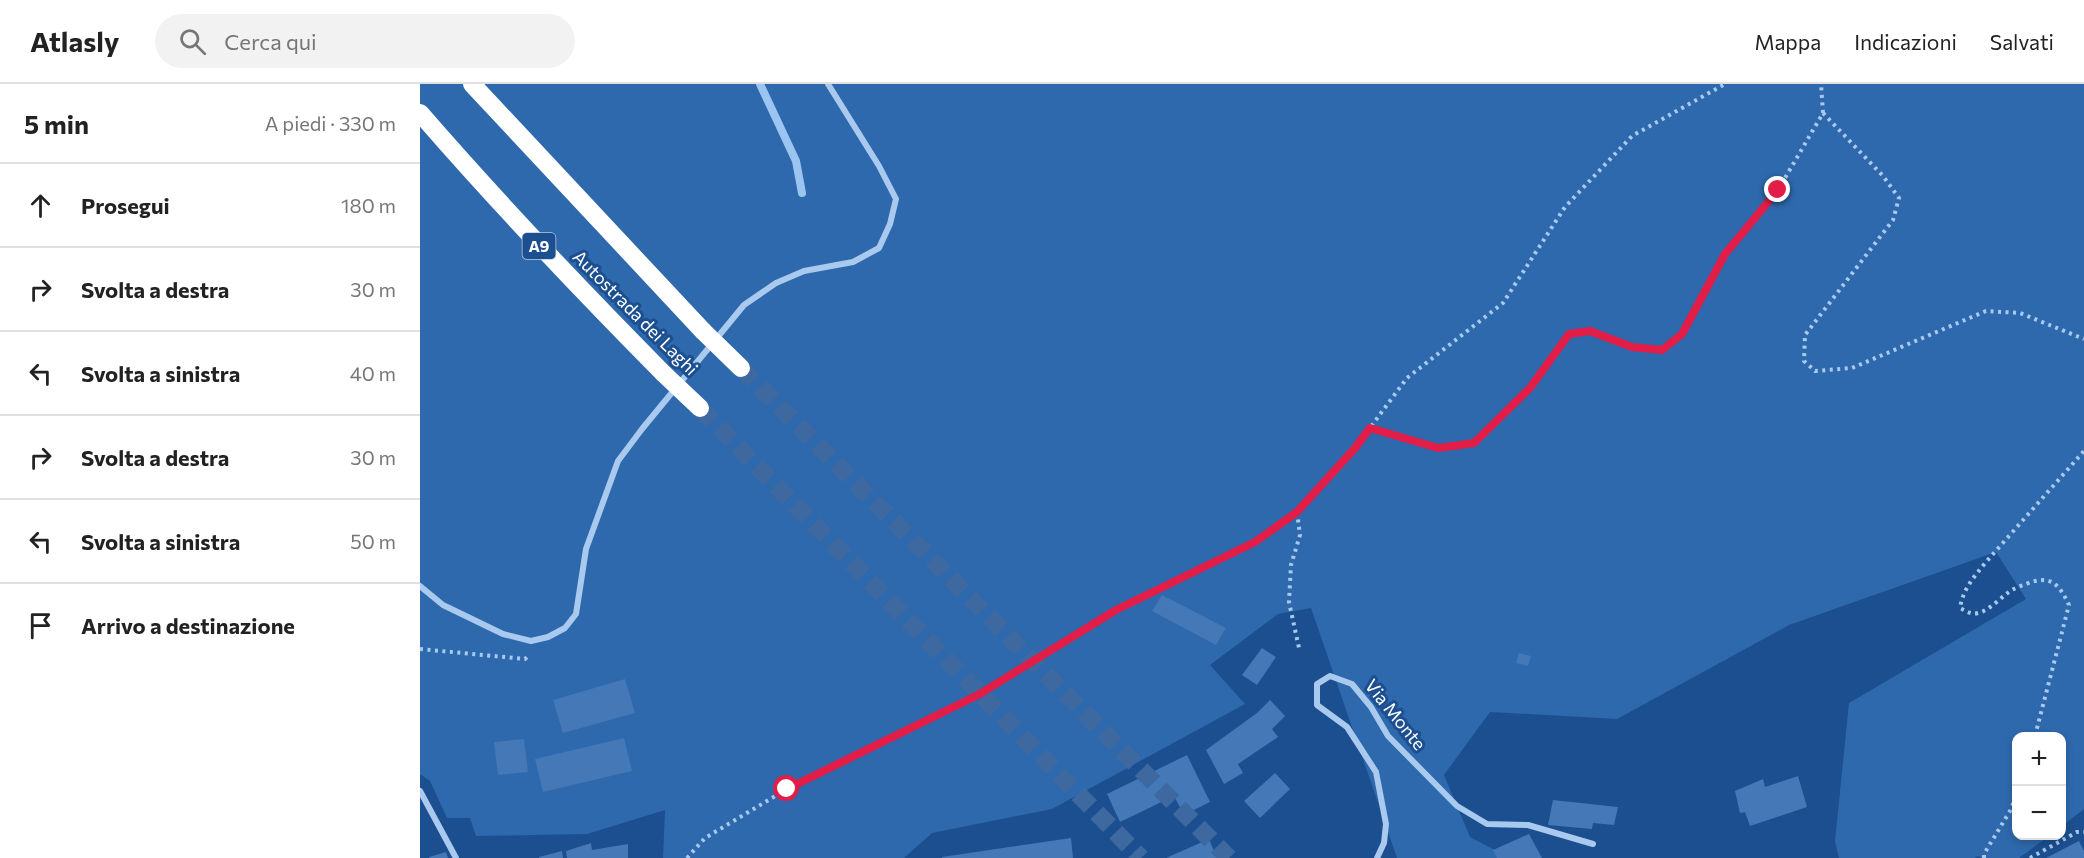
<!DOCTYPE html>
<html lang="it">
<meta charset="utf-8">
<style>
body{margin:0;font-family:Commissioner,sans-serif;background:#f2f2f2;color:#222}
.controls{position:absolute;right:18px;bottom:18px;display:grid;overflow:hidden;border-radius:12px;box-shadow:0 3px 9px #0003}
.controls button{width:54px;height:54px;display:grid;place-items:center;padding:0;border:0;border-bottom:2px solid #e0e0e0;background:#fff;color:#222;font:30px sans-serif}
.stop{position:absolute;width:18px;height:18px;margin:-14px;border:4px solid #e11d48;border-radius:50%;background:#fff}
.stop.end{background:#e11d48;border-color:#fff;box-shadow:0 2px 6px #0008}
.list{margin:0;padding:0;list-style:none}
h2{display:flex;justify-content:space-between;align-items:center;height:78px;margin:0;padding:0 24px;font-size:26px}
h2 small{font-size:20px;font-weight:400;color:#767676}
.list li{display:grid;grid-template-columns:39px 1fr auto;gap:18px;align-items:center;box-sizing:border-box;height:84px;padding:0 24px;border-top:2px solid #e0e0e0}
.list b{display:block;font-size:22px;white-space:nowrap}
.list em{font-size:20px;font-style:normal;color:#767676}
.icon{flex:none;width:33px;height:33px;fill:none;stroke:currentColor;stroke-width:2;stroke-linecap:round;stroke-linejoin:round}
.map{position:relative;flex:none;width:1664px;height:774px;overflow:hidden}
header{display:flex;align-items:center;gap:36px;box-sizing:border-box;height:84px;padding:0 30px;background:#fff;border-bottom:2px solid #e0e0e0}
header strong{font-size:28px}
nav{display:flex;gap:33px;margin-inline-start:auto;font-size:21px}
.search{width:420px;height:54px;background:#f2f2f2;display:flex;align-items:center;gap:15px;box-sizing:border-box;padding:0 21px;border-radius:33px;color:#767676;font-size:22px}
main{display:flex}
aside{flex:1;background:#fff}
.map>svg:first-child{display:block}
.green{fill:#2e69ad}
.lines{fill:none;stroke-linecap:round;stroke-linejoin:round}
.stream{stroke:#9cc4f0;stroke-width:8}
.building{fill:#4478b7}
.motorway-tunnel{stroke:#3d69a0;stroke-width:18;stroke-dasharray:18 9;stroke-linecap:butt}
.path{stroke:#a9c9ee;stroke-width:4;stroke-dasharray:3 4.5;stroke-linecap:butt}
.minor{stroke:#a9c9ee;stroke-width:6}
.motorway{stroke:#fff;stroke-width:18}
.motorway-bridge{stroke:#fff;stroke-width:18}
.route{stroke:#e11d48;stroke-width:8}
.labels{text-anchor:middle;stroke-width:6;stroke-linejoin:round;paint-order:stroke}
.shield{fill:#1b4f8f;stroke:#bbcadd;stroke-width:1.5}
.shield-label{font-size:16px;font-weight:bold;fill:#fff}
.street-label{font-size:18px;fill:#fff;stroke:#1b4f8f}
</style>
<header>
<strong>Atlasly</strong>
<div class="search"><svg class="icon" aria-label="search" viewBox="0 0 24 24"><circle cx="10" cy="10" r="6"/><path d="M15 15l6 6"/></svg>Cerca qui</div>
<nav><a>Mappa</a><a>Indicazioni</a><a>Salvati</a></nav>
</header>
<main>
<aside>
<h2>5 min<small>A piedi · 330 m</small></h2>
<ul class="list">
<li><svg class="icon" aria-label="ahead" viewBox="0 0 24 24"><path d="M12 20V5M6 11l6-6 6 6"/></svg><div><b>Prosegui</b></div><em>180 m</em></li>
<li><svg class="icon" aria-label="right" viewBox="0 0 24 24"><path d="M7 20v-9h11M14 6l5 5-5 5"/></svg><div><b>Svolta a destra</b></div><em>30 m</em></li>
<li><svg class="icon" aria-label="left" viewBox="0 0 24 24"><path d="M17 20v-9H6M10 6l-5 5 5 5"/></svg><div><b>Svolta a sinistra</b></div><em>40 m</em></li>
<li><svg class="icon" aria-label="right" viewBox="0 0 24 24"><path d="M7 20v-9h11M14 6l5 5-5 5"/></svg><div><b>Svolta a destra</b></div><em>30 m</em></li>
<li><svg class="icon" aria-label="left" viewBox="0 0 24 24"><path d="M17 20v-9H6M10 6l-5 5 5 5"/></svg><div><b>Svolta a sinistra</b></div><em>50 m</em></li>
<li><svg class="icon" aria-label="arrive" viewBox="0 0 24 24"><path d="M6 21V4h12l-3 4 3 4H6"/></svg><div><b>Arrivo a destinazione</b></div></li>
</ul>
</aside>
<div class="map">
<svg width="1664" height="774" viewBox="0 0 1664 774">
<rect width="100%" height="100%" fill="#1b4f8f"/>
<path class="green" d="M0,0H1664V725L1642,742V652H1596V752H1629L1599,774H1562L1558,772L1555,774H1419L1415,757L1429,619L1606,515L1576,468L1369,541L1197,635L1070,628L1024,691L1050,753L1090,774H977L891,524L858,530L790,581L825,620L632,725L512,749L484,774H243L245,726L167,750L56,752L50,734H27L10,697L0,690Z"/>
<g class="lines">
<path class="stream" d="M340,0L376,77L382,109"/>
</g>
<path class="building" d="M742,511L806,544L796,561L732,527Z
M842,564L856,573L837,601L822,591Z
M1099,569L1111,572L1108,582L1096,579Z
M205,595L215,629L143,649L133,616Z
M850,616L865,632L852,645L858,653L818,680L823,689L804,700L786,666L837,629Z
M204,654L212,687L123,708L115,675Z
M104,655L108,688L78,691L74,658Z
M767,671L790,718L764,731L754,712L700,738L687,710Z
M855,689L870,705L840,734L824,717Z
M1378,692L1387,723L1330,742L1325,728L1320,729L1315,707L1343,695L1345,703Z
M1133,716L1198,723L1194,741L1173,739L1172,745L1128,741Z
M1109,750L1122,774H1077L1073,766Z
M651,754L653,774H522V773Z
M789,755L797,774H746Z
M1659,757L1664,767V774H1626Z
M171,759L172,766L208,760V774H147L146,767Z
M142,767L143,774H119V773Z
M26,768L28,774H9V773Z"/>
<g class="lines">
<path class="motorway-tunnel" d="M321,284L809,774
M280,324L721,774"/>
<path class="path" d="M1403,29L1463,92L1479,114L1473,136L1385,251L1384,277L1395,287L1432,284L1566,227L1600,229L1664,255
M950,344L1018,364L1054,359L1110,304L1149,250L1171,247L1212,263L1242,266L1262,250L1305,170L1358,106L1403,29L1401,0
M877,428L880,451L871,481L869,518L879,564
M0,565L105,575L108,572
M1615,652L1649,521C1639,500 1631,490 1606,500C1601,502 1594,504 1589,508C1579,515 1570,526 1558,529C1551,531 1546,527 1540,524C1543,505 1554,493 1566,478L1664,367
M267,774L285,754L367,705L558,611L696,526L835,458L877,428L935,364L987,294L1083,219L1145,123L1212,52L1305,0
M1564,774V770L1590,727L1596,712
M1610,774L1657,748H1664"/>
<path class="minor" d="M0,502L23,521L83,550L111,557L128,553L145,544L156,530L166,465L198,377L222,345L324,221L356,199L384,187L433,178L459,164L470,140L476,115L459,82L408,0
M0,707L36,774
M957,774L964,759L966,740L956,688L927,643L897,621V600L910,592L932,600L951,623L968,652L1037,722L1067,740L1108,741L1173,760"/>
<path class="motorway" d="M52,0L283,247
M0,29C78,119 160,205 244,290"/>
<path class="motorway-bridge" d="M283,247L321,284
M244,290L280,324"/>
</g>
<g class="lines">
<path class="route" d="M367,705L558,611L696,526L835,458L877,428L935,364L950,344L1018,364L1054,359L1110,304L1149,250L1170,247L1212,263L1242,266L1262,250L1305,170L1358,106"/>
</g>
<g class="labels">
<rect class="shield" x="102.5" y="149" width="33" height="26" rx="4.5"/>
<g class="shield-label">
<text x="119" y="168">A9</text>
</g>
<g class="street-label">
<text transform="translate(215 229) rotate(45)" y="6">Autostrada dei Laghi</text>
<text transform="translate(975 631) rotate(51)" y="6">Via Monte</text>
</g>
</g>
</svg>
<div class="controls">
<button>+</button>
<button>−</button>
</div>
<div class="stop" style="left:367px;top:705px"></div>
<div class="stop end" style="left:1358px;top:106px"></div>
</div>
</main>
